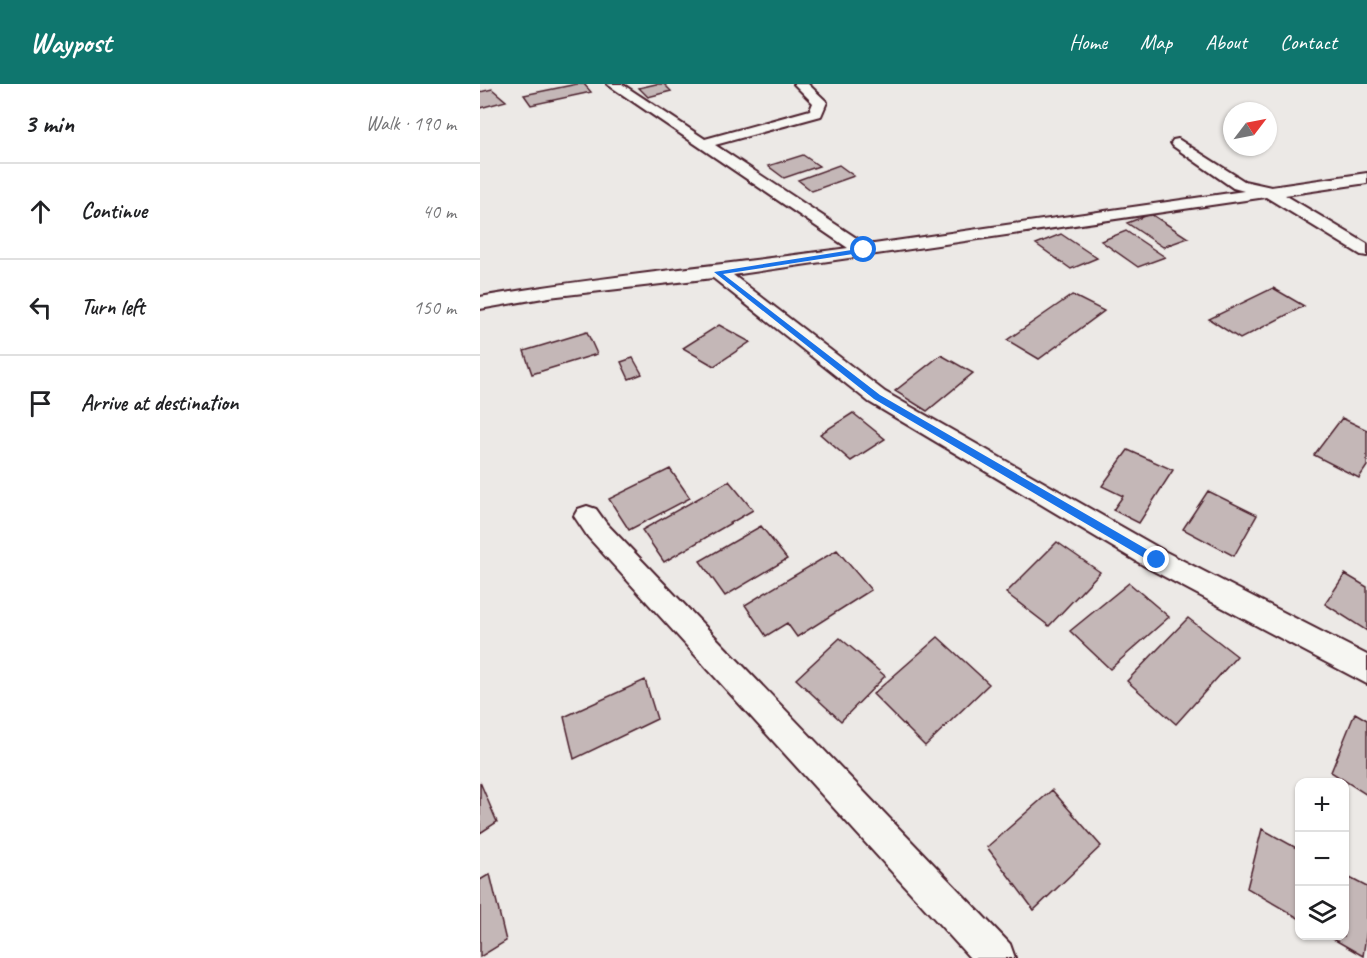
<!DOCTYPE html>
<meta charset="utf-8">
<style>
body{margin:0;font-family:Caveat,sans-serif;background:#f6f6f6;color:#202124}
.controls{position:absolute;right:18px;bottom:18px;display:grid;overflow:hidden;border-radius:12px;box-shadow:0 2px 4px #0004}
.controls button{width:54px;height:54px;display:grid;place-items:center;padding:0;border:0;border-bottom:2px solid #e0e0e0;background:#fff;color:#202124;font:30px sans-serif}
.compass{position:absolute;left:743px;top:18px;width:54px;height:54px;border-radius:50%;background:#fff;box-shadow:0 2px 4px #0004;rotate:58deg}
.stop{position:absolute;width:18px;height:18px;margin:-14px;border:4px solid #1a73e8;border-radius:50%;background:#fff}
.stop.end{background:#1a73e8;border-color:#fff;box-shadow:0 2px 6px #0008}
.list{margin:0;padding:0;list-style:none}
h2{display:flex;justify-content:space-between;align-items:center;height:78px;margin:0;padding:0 24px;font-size:26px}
h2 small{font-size:20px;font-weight:400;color:#757577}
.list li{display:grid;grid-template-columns:39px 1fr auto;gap:18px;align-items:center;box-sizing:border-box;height:96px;padding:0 24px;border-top:2px solid #e0e0e0}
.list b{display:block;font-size:22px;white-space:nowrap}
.list em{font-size:20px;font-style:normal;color:#757577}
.icon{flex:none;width:33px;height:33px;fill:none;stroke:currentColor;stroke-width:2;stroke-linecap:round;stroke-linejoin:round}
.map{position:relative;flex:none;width:887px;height:874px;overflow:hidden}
header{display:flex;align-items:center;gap:36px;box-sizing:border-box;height:84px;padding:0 30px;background:#0f766e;color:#fff}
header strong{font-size:28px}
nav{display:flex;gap:33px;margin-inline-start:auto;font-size:21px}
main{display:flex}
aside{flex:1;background:#fff}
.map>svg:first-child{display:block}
.building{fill:#c4b7b7;stroke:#4a1f2b;stroke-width:1.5}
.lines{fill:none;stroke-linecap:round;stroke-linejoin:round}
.minor-casing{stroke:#4a1f2b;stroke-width:4}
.minor{fill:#f6f6f2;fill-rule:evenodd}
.route{fill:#1a73e8}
</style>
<header>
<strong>Waypost</strong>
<nav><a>Home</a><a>Map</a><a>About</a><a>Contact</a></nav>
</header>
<main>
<aside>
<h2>3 min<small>Walk · 190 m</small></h2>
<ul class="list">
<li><svg class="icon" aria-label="ahead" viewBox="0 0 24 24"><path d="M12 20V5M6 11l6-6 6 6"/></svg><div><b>Continue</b></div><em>40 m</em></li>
<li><svg class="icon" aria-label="left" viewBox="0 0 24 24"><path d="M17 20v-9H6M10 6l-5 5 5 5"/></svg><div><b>Turn left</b></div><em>150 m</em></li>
<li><svg class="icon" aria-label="arrive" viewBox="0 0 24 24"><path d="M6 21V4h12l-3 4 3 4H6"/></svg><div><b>Arrive at destination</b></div></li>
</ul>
</aside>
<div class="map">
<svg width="887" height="874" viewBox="0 0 887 874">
<rect width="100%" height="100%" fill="#ece9e6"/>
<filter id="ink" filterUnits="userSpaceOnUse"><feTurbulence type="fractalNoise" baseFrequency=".0167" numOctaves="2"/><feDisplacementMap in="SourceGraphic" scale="12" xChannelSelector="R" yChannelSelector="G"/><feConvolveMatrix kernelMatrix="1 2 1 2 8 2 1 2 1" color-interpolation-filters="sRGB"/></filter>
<g filter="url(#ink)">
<path class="building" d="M97,0H104L111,8L51,21L44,11Z
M176,0H184L191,7L168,13L159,4Z
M12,5L26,17L0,24V8Z
M323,71L339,82L304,94L288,82Z
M359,81L374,92L332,107L318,96Z
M671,130L708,154L683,163L647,139Z
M646,147L685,173L658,183L621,157Z
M581,150L617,174L591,185L556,160Z
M793,204L824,222L760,255L729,235Z
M592,211L624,227L559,275L527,256Z
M239,241L270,258L234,282L203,264Z
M107,248L117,270L52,290L44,267Z
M461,271L493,289L447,327L415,307Z
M153,274L162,290L149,295L141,278Z
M373,329L405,355L371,377L340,350Z
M862,334L887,346V382L879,394L834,371Z
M648,366L693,386L659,439L633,426L643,412L622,402Z
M190,385L210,414L149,446L129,415Z
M249,397L273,426L184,478L162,446Z
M728,407L777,431L754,472L703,445Z
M281,442L307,475L245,512L220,477Z
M577,458L620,488L569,542L526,509Z
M357,466L391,506L317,553L307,539L286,552L265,521Z
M865,490L887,503V547L845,520Z
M649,499L689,533L630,585L590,547Z
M708,534L757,572L696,640L647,597Z
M458,553L509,600L445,662L393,610Z
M360,554L405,592L361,637L316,595Z
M165,596L177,635L94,675L84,633Z
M875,629L887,636V711L851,688Z
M0,698L17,738L0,749Z
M572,706L621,762L554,826L507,763Z
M782,745L820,766V835L767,804Z
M10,790L26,857L0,873V796Z
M864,791L887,803V845L883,872L848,852H864Z"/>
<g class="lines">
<g class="minor-casing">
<path id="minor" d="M127,0H142L225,55L330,26L333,19L314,0H328L347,18L341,32L235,61L387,161L764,107L753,104L693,62L691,59L693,56L698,55L764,97L791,103L887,89V99L805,111L887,160V172L881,171L786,113L253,191L405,308L686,468L887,571V600L668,484L389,318L233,194L69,213L0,225V213C122,192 245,181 368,164Z
M107,422L116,425L126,439L530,860L535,874H490L108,453L94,432L98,425Z"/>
</g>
<use href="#minor" class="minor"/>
</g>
</g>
<path class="route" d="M384,164L386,168L243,190L400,311L680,473V479H673L394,315L234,188Z"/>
</svg>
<div class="controls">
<button>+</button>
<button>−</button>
<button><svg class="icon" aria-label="layers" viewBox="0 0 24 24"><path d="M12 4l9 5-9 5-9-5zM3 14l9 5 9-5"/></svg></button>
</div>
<svg class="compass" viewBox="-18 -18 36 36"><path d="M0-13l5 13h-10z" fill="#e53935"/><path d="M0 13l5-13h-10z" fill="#757577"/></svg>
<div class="stop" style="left:384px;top:166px"></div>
<div class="stop end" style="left:677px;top:476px"></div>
</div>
</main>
